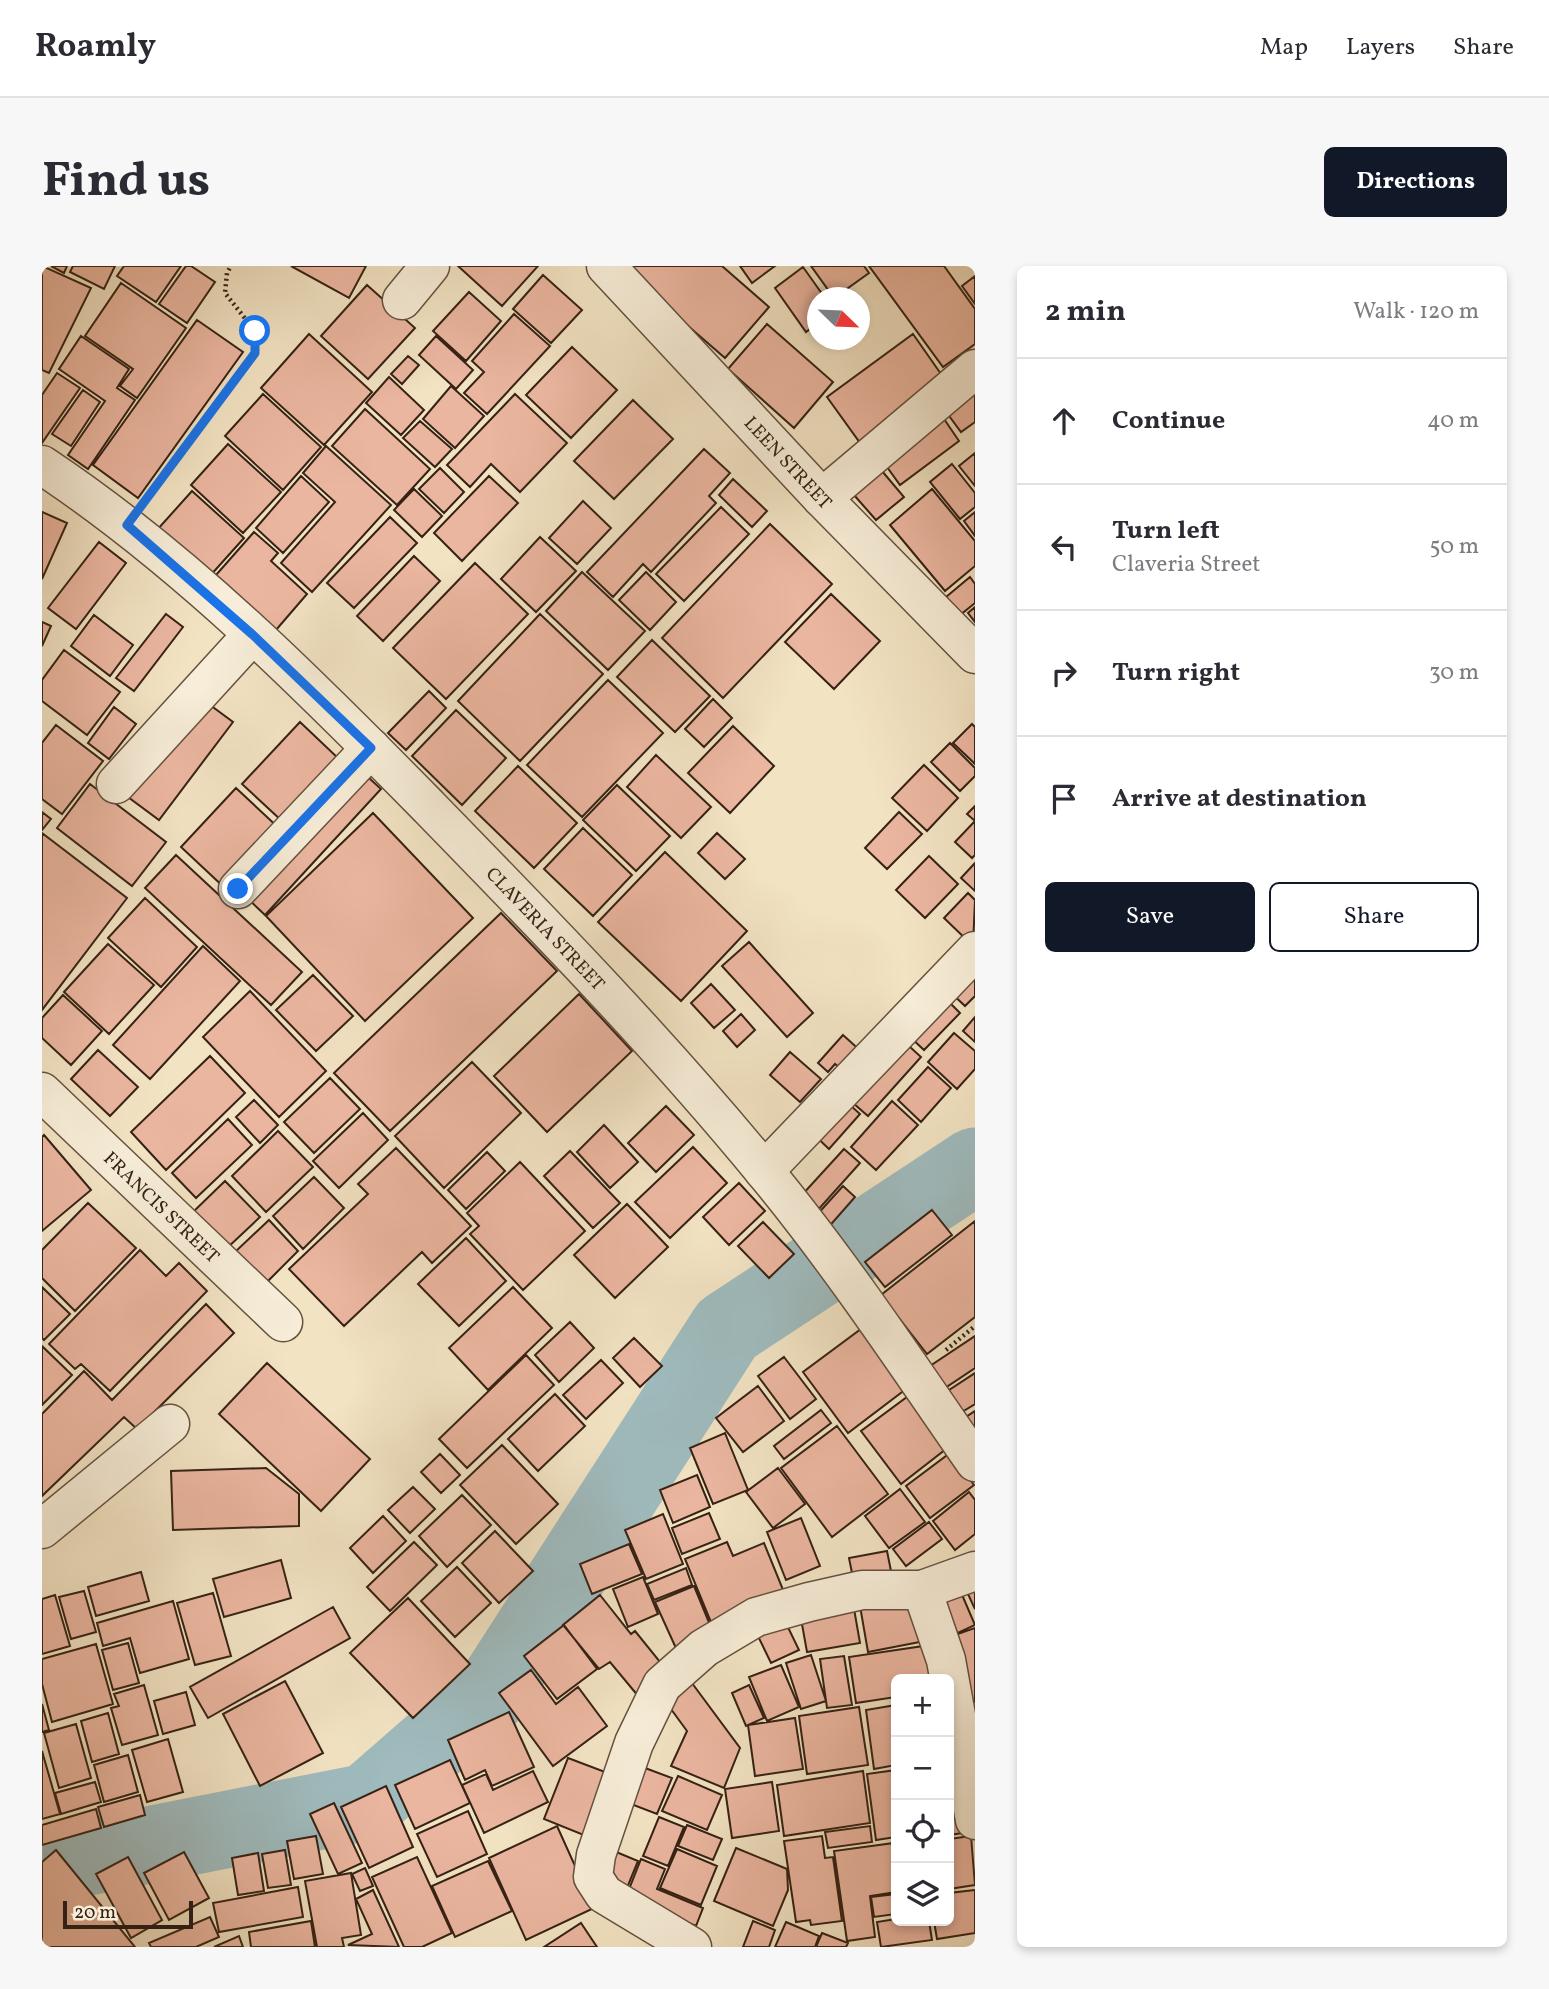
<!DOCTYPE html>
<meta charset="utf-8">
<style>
body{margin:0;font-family:Vollkorn,serif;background:#f7f7f7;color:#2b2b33}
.controls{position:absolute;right:21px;bottom:21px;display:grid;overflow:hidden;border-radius:10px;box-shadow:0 4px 10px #0003}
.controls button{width:63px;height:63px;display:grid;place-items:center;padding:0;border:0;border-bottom:2px solid #e1e1e2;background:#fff;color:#2b2b33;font:35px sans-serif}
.compass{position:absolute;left:765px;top:21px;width:63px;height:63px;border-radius:50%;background:#fff;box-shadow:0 4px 10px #0003;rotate:113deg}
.scale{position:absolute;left:21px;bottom:18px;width:130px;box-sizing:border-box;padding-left:7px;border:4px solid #362214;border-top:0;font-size:19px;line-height:24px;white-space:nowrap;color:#362214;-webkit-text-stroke:5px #f7edd8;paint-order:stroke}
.stop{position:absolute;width:21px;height:21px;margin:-16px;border:5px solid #1a73e8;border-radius:50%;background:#fff}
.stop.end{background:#1a73e8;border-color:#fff;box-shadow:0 2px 7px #0008}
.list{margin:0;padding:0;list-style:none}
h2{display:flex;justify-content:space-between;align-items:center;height:91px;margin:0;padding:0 28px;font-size:30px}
h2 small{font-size:23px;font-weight:400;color:#7c7c81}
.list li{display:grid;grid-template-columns:46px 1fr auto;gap:21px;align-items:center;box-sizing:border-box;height:126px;padding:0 28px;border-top:2px solid #e1e1e2}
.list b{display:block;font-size:26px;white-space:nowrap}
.list p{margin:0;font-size:23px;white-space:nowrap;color:#7c7c81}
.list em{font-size:23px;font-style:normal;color:#7c7c81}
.actions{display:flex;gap:14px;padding:21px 28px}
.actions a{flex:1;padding:16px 0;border:2px solid #111827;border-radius:10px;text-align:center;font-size:24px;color:#111827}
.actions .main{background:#111827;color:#fff}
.icon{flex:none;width:38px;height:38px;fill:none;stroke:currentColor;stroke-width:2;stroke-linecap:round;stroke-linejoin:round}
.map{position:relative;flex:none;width:933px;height:1681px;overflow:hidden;border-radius:10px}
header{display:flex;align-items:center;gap:42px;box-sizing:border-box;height:98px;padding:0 35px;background:#fff;border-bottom:2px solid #e1e1e2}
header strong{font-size:33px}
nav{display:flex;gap:38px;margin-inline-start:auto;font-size:24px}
.intro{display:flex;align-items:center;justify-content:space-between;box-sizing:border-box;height:168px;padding:0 42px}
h1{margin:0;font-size:49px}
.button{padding:18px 32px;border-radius:10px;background:#111827;color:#fff;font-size:24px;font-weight:700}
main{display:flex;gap:42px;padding:0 42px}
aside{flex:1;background:#fff;border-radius:10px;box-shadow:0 4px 10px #0003}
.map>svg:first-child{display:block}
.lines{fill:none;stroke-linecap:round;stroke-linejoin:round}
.river{stroke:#9fbbbe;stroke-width:77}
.building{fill:#ebb6a0;stroke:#362214;stroke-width:2}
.minor-casing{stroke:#655240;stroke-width:41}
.path{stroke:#362214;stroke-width:4.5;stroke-dasharray:2 3.5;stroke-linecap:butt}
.minor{stroke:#f7edd8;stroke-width:38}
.route{stroke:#1a73e8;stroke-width:9}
.labels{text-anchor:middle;stroke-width:5;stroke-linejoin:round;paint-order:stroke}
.street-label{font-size:19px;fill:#362214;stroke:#f7edd8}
</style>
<header>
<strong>Roamly</strong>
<nav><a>Map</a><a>Layers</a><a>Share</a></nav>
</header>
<div class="intro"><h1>Find us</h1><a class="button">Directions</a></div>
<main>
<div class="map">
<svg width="933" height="1681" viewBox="0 0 933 1681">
<rect width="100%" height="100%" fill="#f2e3c3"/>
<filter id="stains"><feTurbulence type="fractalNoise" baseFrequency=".00286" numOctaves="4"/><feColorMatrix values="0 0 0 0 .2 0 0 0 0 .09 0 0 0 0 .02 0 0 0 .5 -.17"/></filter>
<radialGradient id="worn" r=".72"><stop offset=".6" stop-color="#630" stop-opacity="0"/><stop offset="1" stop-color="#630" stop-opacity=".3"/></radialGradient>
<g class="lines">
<path class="river" d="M0,1600L325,1536L451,1426L685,1063L933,900"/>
</g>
<path class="building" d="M0,0L49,22L7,107L0,104Z
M9,0H25L22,7Z
M31,0H73L62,23L28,6Z
M82,0H139L114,36L75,10Z
M144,0H149L173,16L145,57L117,38Z
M249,0H324L307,32Z
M416,0H496L460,40Z
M577,0H680L727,41L683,92Z
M698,0H733L710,17Z
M769,0H822L827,7L792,32Z
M827,0H902L933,43V78L901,101Z
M761,1L783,32H776V57L764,66L733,22Z
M501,9L540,44L509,77L471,43Z
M933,10V38L920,20Z
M79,17L144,62L95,132L78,120L91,103L43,70Z
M325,19L373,62L326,113L279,70Z
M427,26L459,55L424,95L391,65Z
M472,48L508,80L445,148L422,127L442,106L430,95Z
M155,54L201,86L96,232L51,199Z
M725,58L791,116L752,162L686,103Z
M267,68L330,126L282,179L219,122Z
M871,68L906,118L821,181L785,131Z
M39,70L87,103L75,122L93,134L46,203L26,189L63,135L17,103Z
M394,70L431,104L414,123L377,89Z
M530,81L575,124L529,172L484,129Z
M366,90L377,99L360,118L349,108Z
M15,107L38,122L0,177V129Z
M347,111L382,144L359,169L324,137Z
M409,120L442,150L413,182L381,153Z
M933,120V156L919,166L902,143Z
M41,124L58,136L29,180L10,168Z
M221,128L279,181L241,224L183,170Z
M473,128L525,177L478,226L449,198L428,221L405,199Z
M591,134L631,173L572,233L532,195Z
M323,143L388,203L355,239L290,180Z
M900,150L917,175L858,219L840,194Z
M378,155L410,183L393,201L361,172Z
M186,178L239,226L201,267L149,219Z
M284,180L349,239L270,326L239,297L293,236L261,207Z
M662,183L688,207L667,230L674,237L609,306L601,298L571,331L545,306Z
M933,187V220L917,200Z
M910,198L933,227V241L918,253L888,216Z
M398,202L422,226L402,247L377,223Z
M840,205L862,231L834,254L812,229Z
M259,210L287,236L241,287L214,262Z
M447,210L476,237L420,295L392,267Z
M691,213L725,245L710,261L677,229Z
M372,223L400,250L380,271L352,244Z
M890,223L933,275V300L903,325L848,259Z
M150,225L202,272L167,311L115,264Z
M541,235L569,262L535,298L507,272Z
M679,241L707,268L642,335L614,308Z
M0,246L25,257L0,313Z
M933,246V270L922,255Z
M348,251L375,277L312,342L285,317Z
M728,258L790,318L681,432L620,372Z
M212,266L236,287L229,295L265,328L234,364L174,309Z
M498,271L534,305L494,346L459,313Z
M57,276L84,297L34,363L6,342Z
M372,290L398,315L341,375L315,350Z
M433,297L486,348L404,433L351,382Z
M540,306L603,365L566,404L504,345Z
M604,306L634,336L608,364L577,334Z
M928,311L933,318V337L907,358L892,341Z
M789,328L838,375L792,423L743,376Z
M933,341V356L926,347Z
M124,348L141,361L92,425L74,412Z
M498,348L561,408L478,495L416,435Z
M52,349L91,379L68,410L29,380Z
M0,356L9,360L0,380Z
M610,374L668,430L633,466L575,411Z
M22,384L78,426L45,469L0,435V414Z
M566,414L621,467L540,551L485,499Z
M387,425L404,442L364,484L346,467Z
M160,433L191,456L117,554L86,531Z
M671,433L690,452L662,481L643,463Z
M72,441L94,458L67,493L46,477Z
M414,444L464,492L420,539L370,490Z
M258,456L297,493L240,555L200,518Z
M930,458L933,461V498L911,477Z
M14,459L61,495L20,548L0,533V477Z
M691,460L732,500L688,547L646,507Z
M908,477L933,502V510L918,525L889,496Z
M614,489L669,541L639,572L585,521Z
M882,499L916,532L885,565L850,532Z
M476,500L535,557L492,602L433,545Z
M315,501L339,523L223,649L204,631Z
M48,518L124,576L90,620L15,562Z
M575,519L628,570L594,605L541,554Z
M194,522L240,565L185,624L139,581Z
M933,540V555L925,548Z
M0,546L9,553L0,564Z
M857,546L880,568L845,603L823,582Z
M331,547L431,652L323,755L224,650Z
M933,555V589L930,592L913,576Z
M541,562L590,609L551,650L502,603Z
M0,567L85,632L0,744Z
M675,567L703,593L683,613L656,587Z
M623,586L705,665L639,735L556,656Z
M134,589L260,706L229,739L103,622Z
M887,590L916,618L883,652L854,624Z
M933,597V625L919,612Z
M926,627L933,634L931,680L902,652Z
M103,632L155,681L119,721L66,672Z
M459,647L515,705L348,865L292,807Z
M707,676L771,747L745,771L680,700Z
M66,678L112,719L67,768L22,726Z
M161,680L198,715L108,813L71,779Z
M933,695V730L923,740L905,723Z
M271,709L311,750L274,785L234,744Z
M669,718L693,744L672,762L649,737Z
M208,725L284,805L237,851L161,771Z
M537,728L590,785L505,866L452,810Z
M21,729L60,765L29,799L0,772V752Z
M905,734L918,747L882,784L868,771Z
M699,748L713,764L695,781L681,765Z
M933,751V776L921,765Z
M912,767L933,785V803L915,823L886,796Z
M801,769L821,787L804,807L793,798L786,806L776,797Z
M855,769L879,791L826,850L811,837Z
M56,784L96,821L68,850L29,813Z
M748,786L779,813L758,836L728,809Z
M168,790L203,827L124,904L89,866Z
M430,796L479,847L402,922L353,870Z
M886,801L909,822L879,856L856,834Z
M288,812L318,843L272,887L242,856Z
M798,830L818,848L787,883L767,864Z
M212,834L236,859L218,877L194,851Z
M850,835L876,859L834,904L809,881Z
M624,840L652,869L614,906L586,877Z
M321,847L346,874L297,922L271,895Z
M186,853L210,879L154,932L130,907Z
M562,859L596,896L568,922L535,886Z
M236,865L271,901L224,946L190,910Z
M2,869L49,924L0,965V871Z
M651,881L685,917L628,972L593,936Z
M354,882L429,960L390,997L380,986L302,1060L247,1003L326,928L316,918Z
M802,883L818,897L775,945L759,930Z
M528,885L578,937L551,962L502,910Z
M445,886L463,905L424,943L406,924Z
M478,896L543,965L481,1024L428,968L437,960L425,947Z
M272,911L302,942L261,983L231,950Z
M183,915L218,951L184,983L150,947Z
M697,917L723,945L687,979L661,951Z
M801,920L813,931L784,964L772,952Z
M46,937L94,982L33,1045L0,1012V984Z
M585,938L626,981L573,1032L532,989Z
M890,944L910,969L843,1021L823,996Z
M227,954L256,985L223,1018L193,986Z
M933,955V1051L885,1088L839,1029Z
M721,956L752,988L727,1012L696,980Z
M424,972L464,1015L417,1060L376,1018Z
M98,984L124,1010L137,997L165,1025L68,1125L39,1098L33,1103L7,1078Z
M0,1021L28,1048L2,1074L0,1072Z
M471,1021L510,1062L446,1124L407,1082Z
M164,1038L192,1067L95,1163L82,1151L0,1230V1148L42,1105L70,1134Z
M528,1056L552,1082L517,1116L493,1089Z
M819,1063L864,1123L806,1167L761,1106Z
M933,1070V1102L897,1126L882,1104Z
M592,1072L620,1100L598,1121L571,1092Z
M0,1080L30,1109L0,1139Z
M484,1089L512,1119L425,1202L397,1173Z
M742,1091L774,1133L748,1153L716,1110Z
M559,1094L581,1117L544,1153L521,1129Z
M225,1097L328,1193L279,1245L177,1148Z
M933,1107V1138L915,1149L901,1128Z
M716,1120L742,1155L701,1186L674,1152Z
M513,1128L543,1160L496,1205L466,1173Z
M865,1131L904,1183L859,1218L819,1165Z
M779,1144L789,1157L742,1193L732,1180Z
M933,1145V1188L913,1158Z
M795,1160L846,1228L790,1271L739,1202Z
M683,1167L706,1224L671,1238L648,1182Z
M460,1179L516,1238L474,1278L418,1219Z
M908,1187L932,1219L888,1252L864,1220Z
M398,1188L418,1209L399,1227L379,1206Z
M224,1202L257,1228V1260L131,1264L129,1205Z
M736,1202L763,1238L731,1262L704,1226Z
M655,1209L668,1241L631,1257L618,1224Z
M371,1221L393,1243L368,1267L346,1244Z
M858,1223L883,1256L847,1282L823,1250Z
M927,1226L933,1234V1268L913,1284L891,1255Z
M420,1229L449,1259L405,1301L377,1270Z
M667,1247L678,1273L640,1288L630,1262Z
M621,1248L641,1298L604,1313L583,1264Z
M341,1250L364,1275L331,1307L308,1282Z
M759,1252L778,1300L744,1314L725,1266Z
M887,1256L900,1273L864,1300L851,1283Z
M453,1265L491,1305L457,1337L420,1297Z
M372,1276L395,1299L348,1345L325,1321Z
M685,1276L691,1290L722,1277L746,1336L673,1366L643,1293Z
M587,1278L600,1308L550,1328L538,1298Z
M845,1285L849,1305L811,1312L807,1292Z
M239,1294L249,1332L182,1351L171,1313Z
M415,1301L449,1337L413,1371L379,1335Z
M644,1302L650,1319L612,1334L605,1318Z
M99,1306L107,1335L54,1350L46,1321Z
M933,1310V1343L920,1315Z
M601,1311L616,1348L586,1361L571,1323Z
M915,1317L933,1359L903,1373L884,1331Z
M652,1320L673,1371L638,1391L613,1336Z
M42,1325L54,1366L29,1373L17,1331Z
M171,1327L189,1390L153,1399L135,1337Z
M13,1329L28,1380L0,1388V1333Z
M558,1329L589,1368L593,1365L627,1407L597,1431L568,1396L557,1403L521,1359Z
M875,1329L883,1375L826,1386L818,1340Z
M366,1332L428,1398L371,1452L308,1387Z
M131,1335L147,1393L98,1407L88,1372L61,1380L55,1357Z
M811,1337L818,1377L765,1386L758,1347Z
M291,1341L308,1372L166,1452L148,1421Z
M742,1353L757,1384L729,1397L714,1366Z
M522,1359L555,1403L515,1433L482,1390Z
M933,1362V1436L930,1437L907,1371Z
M86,1377L97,1417L71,1424L60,1384Z
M54,1378L71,1438L10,1456L0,1418V1393Z
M895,1378L900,1413H854V1431L814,1437L807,1391Z
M769,1389L784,1435L759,1443L744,1397Z
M802,1390L810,1439L785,1442L778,1393Z
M739,1399L757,1441L725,1455L707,1411Z
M489,1404L514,1438L536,1421L565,1460L511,1500L457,1427Z
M644,1409L698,1482L682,1522L629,1500L645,1465L618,1428Z
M243,1415L281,1487L218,1520L181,1448Z
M102,1419L116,1469L80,1479L69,1442L77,1440L72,1428Z
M707,1419L722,1452L704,1460L690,1427Z
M144,1426L153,1459L121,1468L112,1435Z
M0,1438L7,1464L0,1466Z
M854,1439V1499L832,1503L824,1444Z
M817,1441L826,1499L765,1508L757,1450Z
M467,1446L492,1501L450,1520L443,1504L423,1514L406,1474Z
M66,1447L77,1488L50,1496L39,1455Z
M753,1452L761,1503L713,1510L706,1459Z
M34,1458L49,1512L17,1522L2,1467Z
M126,1473L141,1526L105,1536L90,1484Z
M0,1485L18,1548L0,1553Z
M86,1489L96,1526L62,1536L52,1499Z
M526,1492L579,1512L554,1574L502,1553Z
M408,1494L428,1537L373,1563L353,1519Z
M595,1499L630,1512L615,1548L581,1535Z
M854,1504V1571L834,1574L825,1508Z
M491,1505L506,1536L442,1567L420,1519L444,1508L451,1524Z
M821,1505L828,1557L742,1570L735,1519Z
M636,1510L680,1529L665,1564L620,1545Z
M53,1516L59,1536L19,1548L13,1527Z
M730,1516L737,1565L690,1572L683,1523Z
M344,1520L371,1581L327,1602L299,1541Z
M98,1529L103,1549L62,1561L56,1541Z
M924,1535L928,1566L907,1569V1537Z
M292,1537L320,1597L296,1608L268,1548Z
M54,1543L59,1562L0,1579V1559Z
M426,1545L445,1588L395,1611L375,1568Z
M617,1551L642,1561L626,1600L601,1590Z
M645,1559L680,1573L671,1594L636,1580Z
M515,1560L552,1642L484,1674L447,1592Z
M828,1560L830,1576L786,1582L783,1566Z
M274,1570L281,1608L252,1613L245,1575Z
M780,1570L783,1592L791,1591L800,1655L769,1659L768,1654L754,1656L742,1575Z
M929,1570L933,1619L907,1623V1573Z
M852,1577L854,1626L828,1630L833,1671L805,1675L792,1585Z
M694,1582L745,1603L746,1624L731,1660L672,1635Z
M567,1583L596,1595L585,1622L556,1610Z
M635,1583L675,1600L659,1639L618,1622Z
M14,1584L93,1681H0V1596Z
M243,1584L249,1619L226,1622L220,1588Z
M142,1586L167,1632L127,1654L102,1607Z
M216,1587L222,1625L196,1629L190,1592Z
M86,1591L120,1654L89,1672L54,1608Z
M375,1591L410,1667L380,1681H362L330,1611Z
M599,1593L623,1603L615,1623L661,1642L654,1660L584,1631Z
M446,1595L470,1645L413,1671L390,1620Z
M323,1602L331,1620L318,1625L310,1608Z
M309,1607L319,1669L300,1672L302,1681H275L263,1615Z
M256,1621L261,1651L177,1666L171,1637Z
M331,1624L357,1681L306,1679L330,1668L314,1633Z
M933,1624V1667L895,1673L892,1655H907V1627Z
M854,1628V1648L832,1651L829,1631Z
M168,1651L177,1671L154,1681H109L107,1677Z
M854,1653L887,1655L890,1674L839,1681L835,1656Z
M269,1655L273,1681H209L207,1666Z
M711,1655L733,1664L727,1681H701Z
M744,1656L777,1670L773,1681H733Z
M539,1657L555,1681H502Z
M780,1667L806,1677L804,1681H774Z
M197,1670L201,1681H172Z"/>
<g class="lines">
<g class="minor-casing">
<g id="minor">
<path id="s1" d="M564,0L780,232L933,388"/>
<path d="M360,34L388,0"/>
<path id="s2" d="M0,199C143,294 267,419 387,541C502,659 618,778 723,906C799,998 865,1098 933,1196"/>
<path d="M780,232L933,103"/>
<path d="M74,518L210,369"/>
<path d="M196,623L329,482"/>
<path id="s3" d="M0,826L241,1056"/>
<path d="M722,905L933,685"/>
<path d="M0,1263L128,1158"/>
<path d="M880,1324L904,1394L933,1554"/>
<path d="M650,1681L562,1628L551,1611L554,1589L592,1477L620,1419L662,1382L714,1351L767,1336L820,1324H880L933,1305"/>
</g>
</g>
<path class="path" d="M108,228L213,87V65L183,27L185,7L189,0
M904,1084L933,1060"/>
<use href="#minor" class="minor"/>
</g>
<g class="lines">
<path class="route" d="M196,623L329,482L211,369L85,259L213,87V65"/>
</g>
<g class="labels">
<g class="street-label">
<text dy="7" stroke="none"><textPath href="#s1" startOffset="268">LEEN STREET</textPath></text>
<text dy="7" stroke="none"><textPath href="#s2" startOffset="686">CLAVERIA STREET</textPath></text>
<text dy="7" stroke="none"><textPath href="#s3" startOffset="166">FRANCIS STREET</textPath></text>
</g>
</g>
<rect width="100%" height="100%" filter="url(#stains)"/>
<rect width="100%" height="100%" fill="url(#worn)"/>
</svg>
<div class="controls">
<button>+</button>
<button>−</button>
<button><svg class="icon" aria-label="locate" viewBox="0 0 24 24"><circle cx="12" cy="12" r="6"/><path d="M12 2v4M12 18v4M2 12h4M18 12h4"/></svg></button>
<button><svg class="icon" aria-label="layers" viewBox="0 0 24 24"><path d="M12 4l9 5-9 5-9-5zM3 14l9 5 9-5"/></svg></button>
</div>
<svg class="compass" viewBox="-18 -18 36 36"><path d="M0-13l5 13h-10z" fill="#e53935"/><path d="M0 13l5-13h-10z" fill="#7c7c81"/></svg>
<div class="scale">20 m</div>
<div class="stop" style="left:213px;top:65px"></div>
<div class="stop end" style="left:196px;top:623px"></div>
</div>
<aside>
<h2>2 min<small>Walk · 120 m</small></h2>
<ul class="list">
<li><svg class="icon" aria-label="ahead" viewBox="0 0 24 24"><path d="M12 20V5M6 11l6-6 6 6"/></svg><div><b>Continue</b></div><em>40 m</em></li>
<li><svg class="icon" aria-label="left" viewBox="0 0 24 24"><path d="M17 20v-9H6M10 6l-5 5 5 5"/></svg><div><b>Turn left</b><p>Claveria Street</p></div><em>50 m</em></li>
<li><svg class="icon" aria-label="right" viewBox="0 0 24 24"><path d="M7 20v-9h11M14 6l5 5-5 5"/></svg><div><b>Turn right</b></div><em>30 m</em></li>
<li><svg class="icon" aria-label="arrive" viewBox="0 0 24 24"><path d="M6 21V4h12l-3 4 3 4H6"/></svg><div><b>Arrive at destination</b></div></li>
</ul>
<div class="actions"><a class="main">Save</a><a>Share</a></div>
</aside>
</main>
